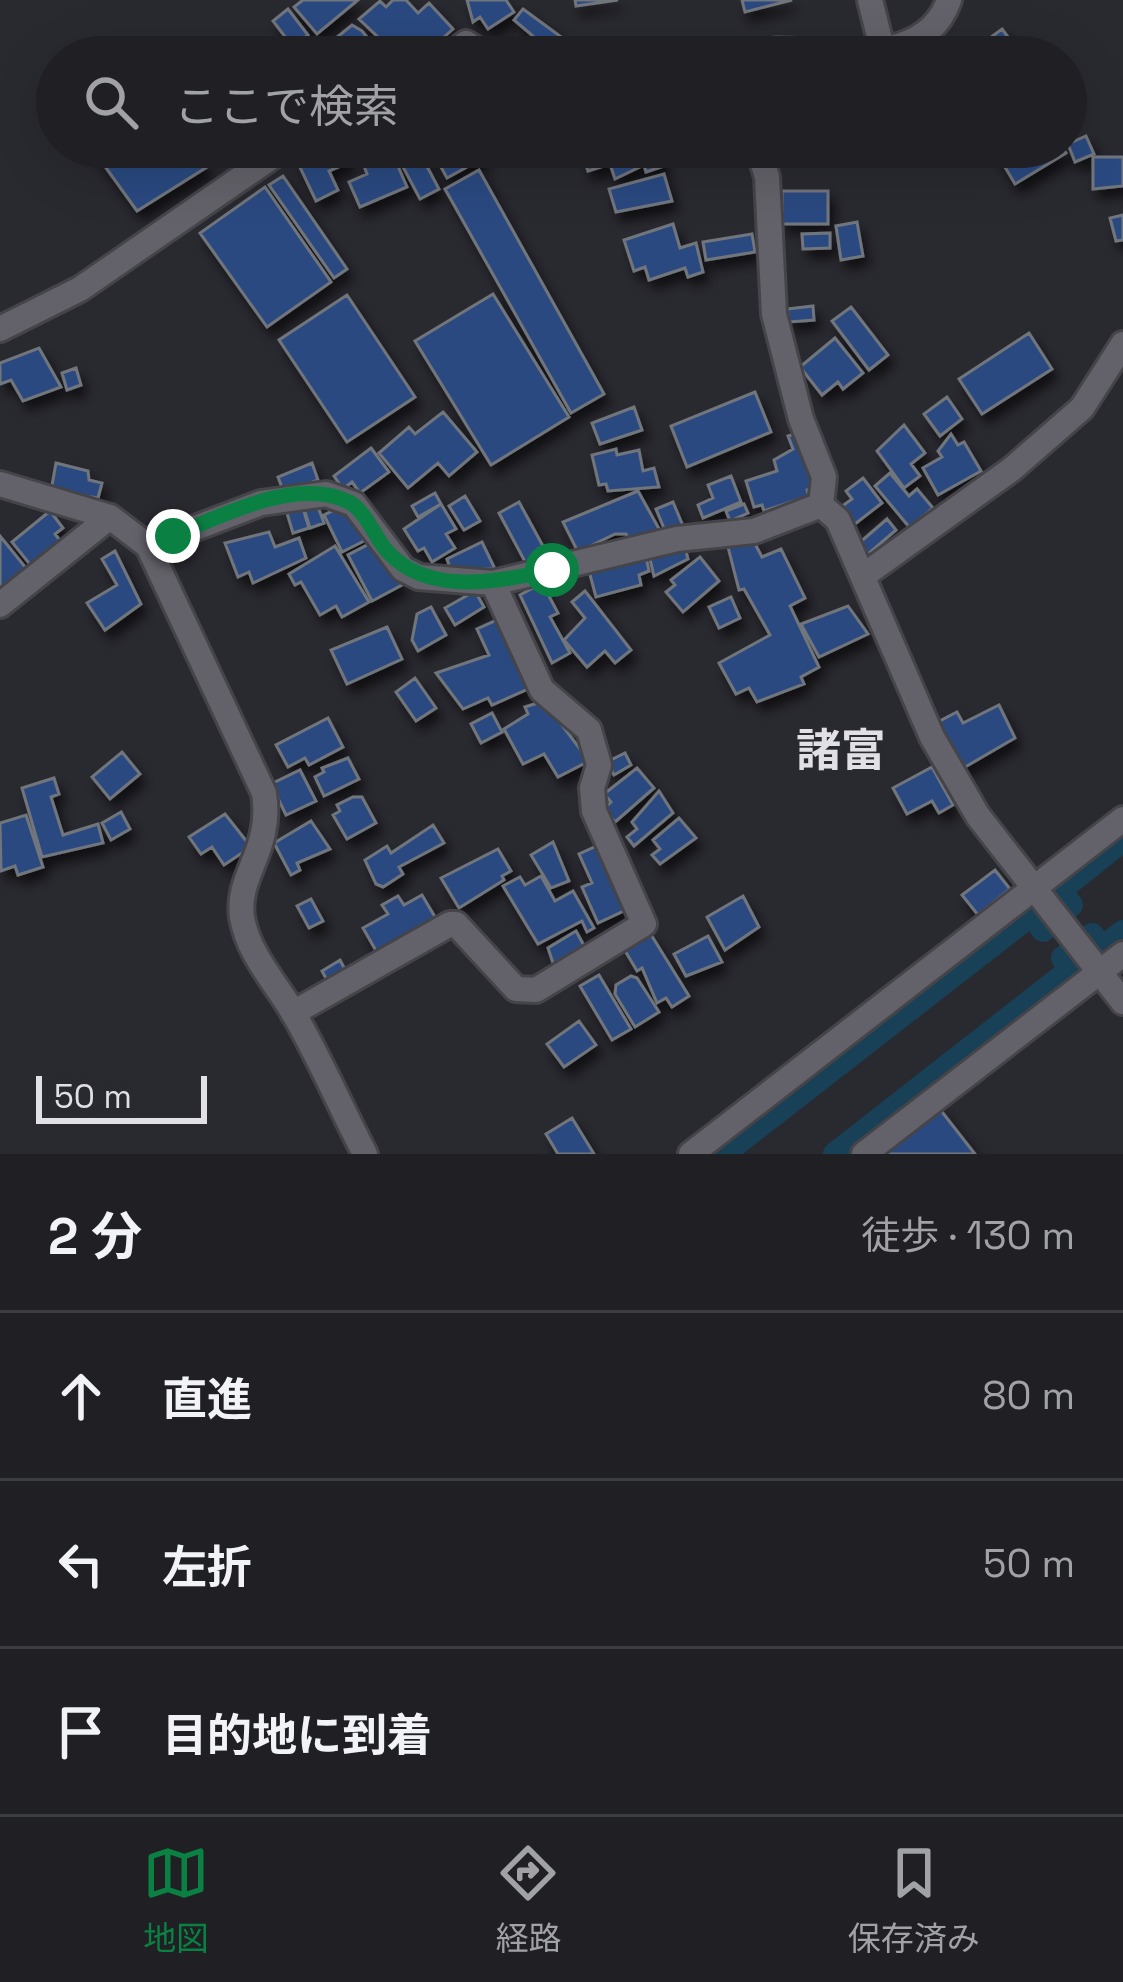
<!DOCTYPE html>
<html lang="ja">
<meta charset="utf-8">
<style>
body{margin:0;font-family:"Space Grotesk","Noto Sans JP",sans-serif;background:#27272c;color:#f1f3f6}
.scale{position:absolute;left:36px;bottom:30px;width:171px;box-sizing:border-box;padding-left:12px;border:6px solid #e1e1e5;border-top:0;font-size:33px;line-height:42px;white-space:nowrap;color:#e1e1e5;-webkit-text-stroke:9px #292930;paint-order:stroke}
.stop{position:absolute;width:36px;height:36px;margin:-27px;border:9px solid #0b8043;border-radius:50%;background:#fff}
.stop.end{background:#0b8043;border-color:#fff;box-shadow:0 3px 12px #0008}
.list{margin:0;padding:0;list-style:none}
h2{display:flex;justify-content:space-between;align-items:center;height:156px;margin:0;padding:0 48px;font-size:51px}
h2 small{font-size:39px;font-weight:400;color:#a1a2a6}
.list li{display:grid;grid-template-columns:78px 1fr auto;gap:36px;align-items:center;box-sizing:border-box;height:168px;padding:0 48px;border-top:3px solid #3c3d41}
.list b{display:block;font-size:45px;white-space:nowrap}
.list em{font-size:39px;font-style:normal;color:#a1a2a6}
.icon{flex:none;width:66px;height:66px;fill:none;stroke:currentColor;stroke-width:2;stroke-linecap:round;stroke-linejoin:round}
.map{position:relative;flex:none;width:1123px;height:1154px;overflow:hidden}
.search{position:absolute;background:#1f1f24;box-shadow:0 12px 48px #0002;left:36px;right:36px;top:36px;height:132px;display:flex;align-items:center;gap:30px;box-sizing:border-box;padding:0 42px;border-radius:66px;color:#a1a2a6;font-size:45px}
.sheet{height:660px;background:#1f1f24}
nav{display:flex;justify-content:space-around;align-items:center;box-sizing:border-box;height:168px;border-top:3px solid #3c3d41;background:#1f1f24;font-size:33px;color:#a1a2a6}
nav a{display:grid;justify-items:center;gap:6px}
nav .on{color:#0b8043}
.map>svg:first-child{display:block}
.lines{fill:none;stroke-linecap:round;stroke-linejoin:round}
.canal{stroke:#184157;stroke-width:24}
.building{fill:#2b4a80;stroke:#71757c;stroke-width:3;filter:url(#shadow)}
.street-casing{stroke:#444449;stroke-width:30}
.street{stroke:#63626a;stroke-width:24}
.route{stroke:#0b8043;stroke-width:15}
.labels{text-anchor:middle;stroke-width:9;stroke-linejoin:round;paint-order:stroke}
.quarter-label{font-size:45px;font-weight:bold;fill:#e1e1e5;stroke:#292930}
</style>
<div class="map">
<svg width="1123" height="1154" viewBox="0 0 1123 1154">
<defs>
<filter id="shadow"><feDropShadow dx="5.5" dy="9" stdDeviation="6" flood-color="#0009"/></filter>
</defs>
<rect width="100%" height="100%" fill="#292930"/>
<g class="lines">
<path class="canal" d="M723,1154L1032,914L1043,930L1071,905L1060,890L1123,840
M835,1154L1073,968L1063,958L1092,935L1102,948L1123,932"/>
</g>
<path class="building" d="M303,0H358L317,34L294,7Z
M393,0H406L418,13L429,3L453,29L426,53L416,42L399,57L359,19L380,1L386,7Z
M467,0H506L514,12L488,29L480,17L473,22Z
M575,0H618L576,6Z
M742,0H792L745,12Z
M288,9L308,35L293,47L273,21Z
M523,9L564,39L558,57H526L533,36L514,20Z
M352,25L362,31L383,57H350L336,38Z
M1002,29L1023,57H999L987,40Z
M315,44L326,57H299Z
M1086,136L1094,154L1075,162L1068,144Z
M91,147H192L207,167L137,211Z
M312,147H343L350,162L329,171L338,190L316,201L297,161L314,153Z
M398,147H422L423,148L403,158Z
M430,147H479L485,157L447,178Z
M580,147H659L664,166L646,172L644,165L615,179L610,164L588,171Z
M1004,147H1062L1066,153L1015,184L996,152Z
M421,155L439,189L420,199L402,165Z
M394,157L407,187L360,207L349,182L367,174L363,163Z
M1093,157H1123V186L1093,189Z
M479,170L604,394L571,413L445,189Z
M664,174L672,201L616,212L609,189Z
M283,176L347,269L334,278L269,185Z
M265,187L331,282L267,327L200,233Z
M782,191H828V224H782Z
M1123,215V240L1116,241L1110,218Z
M857,222L863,256L841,260L836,226Z
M673,224L680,248L696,243L703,272L688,277L685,268L649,280L645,267L634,271L624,240Z
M830,233V248L803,249L802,234Z
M752,234L755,252L706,260L703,242Z
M493,294L569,417L491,465L415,341Z
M347,295L415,397L347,442L279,340Z
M813,306L814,320L789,322L787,309Z
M851,307L888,355L869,370L832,321Z
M1029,333L1052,369L982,414L959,379Z
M835,338L863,373L843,389L838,382L822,395L800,367Z
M39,348L61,387L23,401L11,380L0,384V363Z
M76,368L81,385L67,390L62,373Z
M755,392L771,432L687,467L671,426Z
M947,397L962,419L940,436L924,414Z
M634,407L642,430L600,444L592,423Z
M443,412L477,452L449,476L438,463L408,488L379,453L409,427L415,434Z
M904,425L925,453L911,464L920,476L904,488L877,451Z
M801,432L818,486L807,490L809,496L764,511L762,505L754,507L746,481L777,471L774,460L793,449L788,436Z
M951,434L958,445L964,442L981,471L938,495L923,468L942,457L938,451Z
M371,448L389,472L360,493L352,482L343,489L334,476Z
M616,449L617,455L639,450L643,471L654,468L659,487L608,491L606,484L599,485L592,455Z
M56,463L88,471L89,480L102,483L98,498L51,491Z
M312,463L318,480L284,493L278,477Z
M890,473L909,496L917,489L933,508L910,528L875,486Z
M731,476L741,502L703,518L698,505L713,498L708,485Z
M863,478L882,503L855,524L841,507L852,499L846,491Z
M638,491L663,536L632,544L626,534H615L578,552L563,522Z
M435,493L441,504L418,517L412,506Z
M465,496L480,521L464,530L449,506Z
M519,502L550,559L530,571L499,513Z
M673,502L683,526L666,533L656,509Z
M317,504L324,523L310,528L304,509Z
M441,504L456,529L446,534L455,548L432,562L424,548L418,551L404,529Z
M744,504L748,513L730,521L726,511Z
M302,505L309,528L293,533L286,510Z
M345,505L366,540L342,552L324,515Z
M50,511L63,528L55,534L62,543L32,567L12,542Z
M887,519L896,530L867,555L858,544Z
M269,532L275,547L299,538L306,558L253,583L249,572L238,577L225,543Z
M0,536L30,573L0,597Z
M753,540L762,557L781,549L805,598L790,606L819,667L801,677L804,684L757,702L749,688L736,694L719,663L770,635L744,589L739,590L728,547Z
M373,542L402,585L372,601L348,555Z
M482,542L495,569L450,568L447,559Z
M335,546L369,602L342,617L336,606L320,615L301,582L295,585L289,574Z
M685,547L688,559L654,576L649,555Z
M115,551L141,604L105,630L87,603L117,585L102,559Z
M646,557L649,571L639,575L641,585L596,597L589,571Z
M700,557L719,581L683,612L666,592L675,585L671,580Z
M542,583L558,613L550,617L570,653L552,663L520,595Z
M475,591L484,607L455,625L445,608Z
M585,591L631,650L615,663L605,651L587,667L564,640L585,618L572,602Z
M731,597L740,618L719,628L709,607Z
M848,606L868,634L819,657L801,624Z
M431,607L446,635L418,651L412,640L417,614Z
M499,619L528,689L492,705L488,698L463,709L436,673L489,655L477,629Z
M387,627L402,659L347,684L331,650Z
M415,678L436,708L416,721L396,692Z
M544,701L589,761L558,777L544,754L523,764L504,729L528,714L525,707Z
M999,705L1015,738L960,770L936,723L957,712L963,723Z
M492,713L502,732L481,743L471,724Z
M328,718L343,747L309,765L305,758L288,767L276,745Z
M122,752L140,774L110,799L92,777Z
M625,753L631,765L614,775L607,762Z
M348,758L359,779L324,796L315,777L324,772L322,768Z
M932,767L953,805L939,813L932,801L907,814L893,788Z
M637,768L654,788L615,822L604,809L611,802L604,794Z
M300,770L316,801L286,815L271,784Z
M54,778L59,794L51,797L63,835L98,824L103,843L42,857L22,788Z
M659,791L673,813L634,846L627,837L637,829L632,822Z
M353,797H362L376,823L347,839L333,815L340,811L337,805Z
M121,812L130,829L111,840L102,823Z
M225,814L251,847L224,865L212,847L201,854L189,837Z
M26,815L43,867L18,875L15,866L1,871L0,823Z
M679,818L696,838L660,864L652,855L660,849L653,840Z
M311,821L330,849L297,863L300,870L291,875L274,843Z
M433,825L444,843L399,867L403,874L383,887L376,884L365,860L387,846L391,853Z
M553,842L569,881L551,888L531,855Z
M601,844L630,908L598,923L582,887L592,883L579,854Z
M498,849L511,871L502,876L504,880L459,908L441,878Z
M995,870L1010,889L978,915L962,895Z
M541,876L555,901L573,891L594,928L587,932L582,921L538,944L503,886L520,877L525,885Z
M422,895L438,922L379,956L363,928L388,914L382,905L398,896L404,905Z
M743,896L759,927L725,950L707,917Z
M311,899L323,921L309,928L297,906Z
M576,931L587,951L555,969L548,948Z
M650,933L689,996L672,1007L666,998L657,1003L642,968L637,971L624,949Z
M708,936L722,962L686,976L674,954Z
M340,960L347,973L329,984L322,971Z
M599,975L631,1029L612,1040L580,986Z
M631,976L637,978L659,1012L635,1027L615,994L616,985Z
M579,1021L596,1045L564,1067L547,1044Z
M939,1108L975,1154H880Z
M572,1118L594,1154H558L546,1134Z"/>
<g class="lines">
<g class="street-casing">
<path id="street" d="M870,0L883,52
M447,57L466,43L487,57
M766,57L777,50C831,51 926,68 949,0
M758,147L767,177L774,314L801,419L824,477L821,505
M0,329L80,289L286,147
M0,484L110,517L148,546L264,793C273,850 236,875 242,917C248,954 276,983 294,1014C320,1059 341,1108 365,1154
M821,505L838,520L932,737L978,816L1123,1002
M148,546L261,503L326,494L354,504L403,569L419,577L493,583L677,539L754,531L821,505
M863,576L1012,469L1082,408L1123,344
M0,605L110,517
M293,1013L450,924H456L516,989L536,990L644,924L594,811L592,788L599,765L589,730L542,690L493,583
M691,1154L1123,819
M864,1154L1123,954"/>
</g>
<use href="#street" class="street"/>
</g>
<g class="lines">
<path class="route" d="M173,536C221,516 297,476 349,502C366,511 375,538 388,552C428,596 499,582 552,570"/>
</g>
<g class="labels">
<g class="quarter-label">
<text x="841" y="766">諸富</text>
</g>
</g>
</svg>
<div class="scale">50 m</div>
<div class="stop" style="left:552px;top:570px"></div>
<div class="stop end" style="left:173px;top:536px"></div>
<div class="search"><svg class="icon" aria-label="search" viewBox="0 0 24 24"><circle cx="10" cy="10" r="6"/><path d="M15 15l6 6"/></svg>ここで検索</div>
</div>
<section class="sheet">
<h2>2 分<small>徒歩 · 130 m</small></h2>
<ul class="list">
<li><svg class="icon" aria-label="ahead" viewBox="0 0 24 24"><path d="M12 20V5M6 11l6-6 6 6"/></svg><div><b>直進</b></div><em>80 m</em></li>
<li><svg class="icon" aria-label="left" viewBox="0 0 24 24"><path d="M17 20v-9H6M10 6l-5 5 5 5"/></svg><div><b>左折</b></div><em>50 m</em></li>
<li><svg class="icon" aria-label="arrive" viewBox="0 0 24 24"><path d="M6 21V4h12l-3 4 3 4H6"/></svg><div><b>目的地に到着</b></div></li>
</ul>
</section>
<nav>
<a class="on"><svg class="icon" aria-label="map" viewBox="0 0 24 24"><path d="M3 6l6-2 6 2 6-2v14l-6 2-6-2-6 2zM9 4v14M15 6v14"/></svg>地図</a>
<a><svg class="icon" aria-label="directions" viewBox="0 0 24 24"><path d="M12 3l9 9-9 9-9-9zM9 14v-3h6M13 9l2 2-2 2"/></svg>経路</a>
<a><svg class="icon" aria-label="saved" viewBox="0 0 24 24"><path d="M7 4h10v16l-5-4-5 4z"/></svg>保存済み</a>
</nav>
